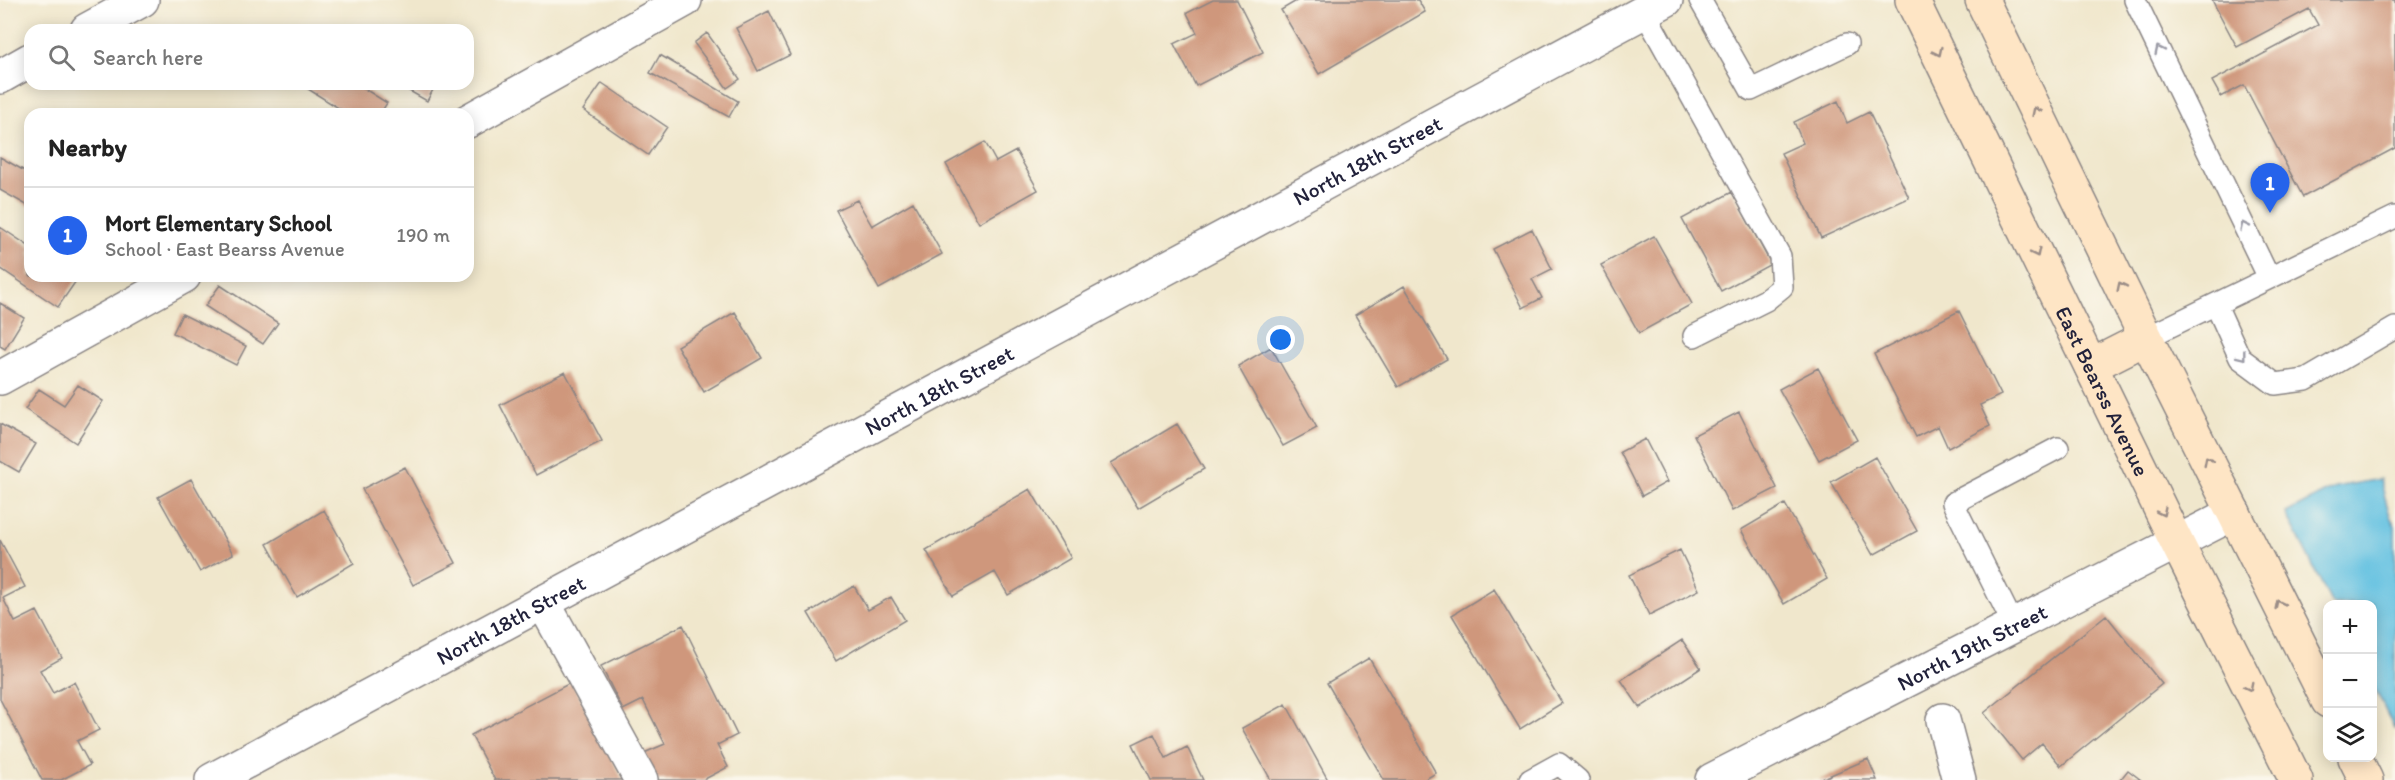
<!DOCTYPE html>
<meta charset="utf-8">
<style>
body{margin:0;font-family:Itim,sans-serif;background:#f6f6f6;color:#222}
.controls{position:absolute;right:18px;bottom:18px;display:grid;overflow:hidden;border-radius:12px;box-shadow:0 3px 15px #0003}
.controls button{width:54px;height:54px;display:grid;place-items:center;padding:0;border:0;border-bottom:2px solid #e0e0e0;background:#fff;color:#222;font:30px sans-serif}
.you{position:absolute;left:1281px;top:340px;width:21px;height:21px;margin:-15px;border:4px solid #fff;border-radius:50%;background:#1a73e8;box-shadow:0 0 0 9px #1a73e833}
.badge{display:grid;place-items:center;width:39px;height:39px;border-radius:50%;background:#2563eb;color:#fff;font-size:20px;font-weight:700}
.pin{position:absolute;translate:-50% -50px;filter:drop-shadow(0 2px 3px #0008)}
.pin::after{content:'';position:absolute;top:32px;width:21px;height:18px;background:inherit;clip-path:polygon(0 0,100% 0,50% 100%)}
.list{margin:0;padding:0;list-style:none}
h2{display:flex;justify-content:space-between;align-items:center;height:78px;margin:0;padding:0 24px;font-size:26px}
h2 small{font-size:20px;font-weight:400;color:#767676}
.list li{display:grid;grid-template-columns:39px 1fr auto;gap:18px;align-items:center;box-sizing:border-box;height:96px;padding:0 24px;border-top:2px solid #e0e0e0}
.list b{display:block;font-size:22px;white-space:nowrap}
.list p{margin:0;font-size:20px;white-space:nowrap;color:#767676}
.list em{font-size:20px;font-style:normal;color:#767676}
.icon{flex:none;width:33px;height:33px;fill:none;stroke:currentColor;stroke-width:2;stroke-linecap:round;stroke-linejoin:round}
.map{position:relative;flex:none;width:2395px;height:780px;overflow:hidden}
.search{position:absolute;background:#fff;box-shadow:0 3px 15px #0003;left:24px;top:24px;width:450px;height:66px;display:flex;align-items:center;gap:15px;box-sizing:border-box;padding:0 21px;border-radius:18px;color:#767676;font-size:22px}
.panel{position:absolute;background:#fff;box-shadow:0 3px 15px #0003;left:24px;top:108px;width:450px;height:174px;border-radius:18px}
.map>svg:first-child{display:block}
.water{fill:#63c1e1;stroke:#42728e;stroke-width:1.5}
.building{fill:#cf977b}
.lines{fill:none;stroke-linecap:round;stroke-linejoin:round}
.lane-casing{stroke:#898484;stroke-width:24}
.street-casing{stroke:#898484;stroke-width:36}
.secondary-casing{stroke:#898484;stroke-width:36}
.lane{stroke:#fff;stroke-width:21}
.street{stroke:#fff;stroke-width:33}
.secondary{stroke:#fee5c5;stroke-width:33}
.oneway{stroke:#9c9ca7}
.oneway2{stroke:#9b8d87}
.labels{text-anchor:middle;stroke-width:4.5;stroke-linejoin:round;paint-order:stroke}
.street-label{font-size:22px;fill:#22223b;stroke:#fbf7ec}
</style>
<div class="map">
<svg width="2395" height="780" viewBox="0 0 2395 780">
<rect width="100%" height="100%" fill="#fbf7ec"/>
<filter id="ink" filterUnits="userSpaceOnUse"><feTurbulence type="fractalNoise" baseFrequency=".0167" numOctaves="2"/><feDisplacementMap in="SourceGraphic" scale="12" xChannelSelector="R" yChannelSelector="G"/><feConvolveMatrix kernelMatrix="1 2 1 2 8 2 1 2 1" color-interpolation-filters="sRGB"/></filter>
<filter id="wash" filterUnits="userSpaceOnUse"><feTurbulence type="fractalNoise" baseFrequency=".008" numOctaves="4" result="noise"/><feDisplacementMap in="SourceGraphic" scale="24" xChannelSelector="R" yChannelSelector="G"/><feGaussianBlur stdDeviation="1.35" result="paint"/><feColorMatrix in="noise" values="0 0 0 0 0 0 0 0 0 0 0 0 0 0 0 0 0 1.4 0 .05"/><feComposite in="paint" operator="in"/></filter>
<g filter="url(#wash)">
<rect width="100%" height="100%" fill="#f0e7cc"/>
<path class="water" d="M2380,479L2390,516L2395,526V730L2373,685L2372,604H2332L2286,513L2335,487Z"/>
<g id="blocks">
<path class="building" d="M1213,0H1237L1263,52L1196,86L1174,44L1197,33L1187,13Z
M1298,0H1418L1425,12L1319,74L1281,10Z
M2212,0H2395V148L2303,197L2244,85L2221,97L2212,81L2318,25L2309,9L2237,47Z
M769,11L790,55L758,71L736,28Z
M707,33L740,79L727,88L694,43Z
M660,55L738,101L729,117L650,73Z
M602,83L667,127L648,155L583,110Z
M300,84H357L387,103L380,114H348Z
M397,84H436L427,101Z
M1838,101L1847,123L1869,112L1909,198L1821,238L1781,153L1803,143L1794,122Z
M985,142L996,162L1016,151L1038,190L979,223L946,164Z
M0,157L30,174V207L0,190Z
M1732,192L1771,264L1721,291L1682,219Z
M857,200L872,226L913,202L942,254L879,289L836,210Z
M0,227L30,247V276H74L78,278L58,307L0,268Z
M1532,229L1552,269L1532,279L1542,298L1523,308L1493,249Z
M1654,236L1692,304L1639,333L1601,265Z
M220,285L278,323L263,344L205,306Z
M1404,286L1447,359L1398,387L1355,315Z
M0,303L24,318L5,349L0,346Z
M1959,311L2001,395L1980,405L1990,426L1948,448L1938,426L1916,437L1874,354Z
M735,312L762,358L704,392L677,346Z
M182,314L246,346L236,365L173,333Z
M1271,347L1317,428L1283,446L1238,366Z
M1818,368L1857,440L1819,460L1779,389Z
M565,372L602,441L536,475L500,405Z
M78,385L103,401L76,443L25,409L39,389L64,405Z
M1739,412L1777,488L1732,511L1694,435Z
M0,424L36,444L19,472L0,461Z
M1177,424L1204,469L1138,508L1111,463Z
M1645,439L1667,482L1642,496L1620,452Z
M1875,457L1917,531L1873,555L1831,482Z
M405,467L456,563L413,585L362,489Z
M191,479L233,554L200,572L158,497Z
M1030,489L1071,558L1008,595L995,572L953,596L926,550Z
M1785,504L1827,579L1784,604L1741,530Z
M324,510L354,563L297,597L267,544Z
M0,540L25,587L3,598L15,622L37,611L62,658L40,670L53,693L74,682L99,730L77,741L90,765L61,780H42L0,699Z
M1680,550L1699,590L1649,615L1629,575Z
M854,586L868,610L891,597L905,620L836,661L808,613Z
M1494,589L1562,703L1520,729L1452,615Z
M2106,615L2162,684L2061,766L2042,743L2022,760L1984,713Z
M683,625L737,735L717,745L728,767L703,780H657L644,753L665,744L643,700L623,710L601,666Z
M1682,640L1701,668L1640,708L1621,680Z
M1369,658L1436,773L1424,780H1384L1327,683Z
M572,682L623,780H495L471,735Z
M1286,704L1328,780H1271L1242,728Z
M1154,734L1166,758L1187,747L1203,780H1151L1133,744Z
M1868,759L1877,780H1819Z
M2128,770L2141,780H2120Z"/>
</g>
</g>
<g filter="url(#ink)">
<use href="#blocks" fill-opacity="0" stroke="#898484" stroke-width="1.5"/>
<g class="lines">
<g class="lane-casing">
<path id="lane" d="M1700,0L1751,90L1847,44
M2135,0L2269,278
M1644,11L1780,256L1782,287L1766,300L1694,336
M2216,305L2240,358L2275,384L2306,380L2395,328
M2146,338L2395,217
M2014,626L1953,503L2058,448
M1530,780L1559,764L1578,780"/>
</g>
<g class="street-casing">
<g id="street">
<path d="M87,30L142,0"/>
<path d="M0,77L30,60"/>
<path d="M468,121L685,0"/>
<path d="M0,378L184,276"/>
<path d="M543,602L641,780"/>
<path d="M1943,720L1959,780"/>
<path id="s1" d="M212,780L1666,0"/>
<path id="s2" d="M1712,780L2234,513"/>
</g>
</g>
<g class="secondary-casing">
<g id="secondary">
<path id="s3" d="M1912,0L2177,543L2296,780"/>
<path d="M1982,0L2146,338L2328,701"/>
<path d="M2091,366L2146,338"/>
<path d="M2355,758L2366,780"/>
</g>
</g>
<use href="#lane" class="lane"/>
<use href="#street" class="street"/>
<use href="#secondary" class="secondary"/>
</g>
<defs><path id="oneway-chevron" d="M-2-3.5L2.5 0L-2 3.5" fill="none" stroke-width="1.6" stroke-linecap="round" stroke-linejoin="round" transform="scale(1.5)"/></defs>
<g class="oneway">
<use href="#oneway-chevron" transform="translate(2159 50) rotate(-116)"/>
<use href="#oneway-chevron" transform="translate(2244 226) rotate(-116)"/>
<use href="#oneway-chevron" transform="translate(2242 356) rotate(52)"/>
</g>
<g class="oneway2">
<use href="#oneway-chevron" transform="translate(1938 52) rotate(64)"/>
<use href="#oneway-chevron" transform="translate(2036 111) rotate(-116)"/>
<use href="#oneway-chevron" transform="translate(2036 253) rotate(64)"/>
<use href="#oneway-chevron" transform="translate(2121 286) rotate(-116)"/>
<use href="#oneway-chevron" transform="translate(2208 461) rotate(-117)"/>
<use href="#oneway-chevron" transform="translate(2162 512) rotate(64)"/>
<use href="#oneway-chevron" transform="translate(2279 604) rotate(-116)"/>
<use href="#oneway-chevron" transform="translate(2249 687) rotate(63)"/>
</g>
</g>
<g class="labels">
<g class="street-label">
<text dy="8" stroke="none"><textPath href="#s1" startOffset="1311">North 18th Street</textPath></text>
<text dy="8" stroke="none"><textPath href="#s1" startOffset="825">North 18th Street</textPath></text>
<text dy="8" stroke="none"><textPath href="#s3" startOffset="435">East Bearss Avenue</textPath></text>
<text dy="8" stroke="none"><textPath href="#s1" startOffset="339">North 18th Street</textPath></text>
<text dy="8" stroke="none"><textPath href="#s2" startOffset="292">North 19th Street</textPath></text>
</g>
</g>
</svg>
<div class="controls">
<button>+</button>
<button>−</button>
<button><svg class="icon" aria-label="layers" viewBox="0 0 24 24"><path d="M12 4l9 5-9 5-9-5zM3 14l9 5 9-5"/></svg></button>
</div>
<div class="you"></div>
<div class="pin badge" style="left:2270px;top:213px">1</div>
<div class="search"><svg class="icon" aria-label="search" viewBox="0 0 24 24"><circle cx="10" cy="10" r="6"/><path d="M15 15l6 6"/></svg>Search here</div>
<section class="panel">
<h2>Nearby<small></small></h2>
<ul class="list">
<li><span class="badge">1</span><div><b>Mort Elementary School</b><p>School · East Bearss Avenue</p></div><em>190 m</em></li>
</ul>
</section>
</div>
